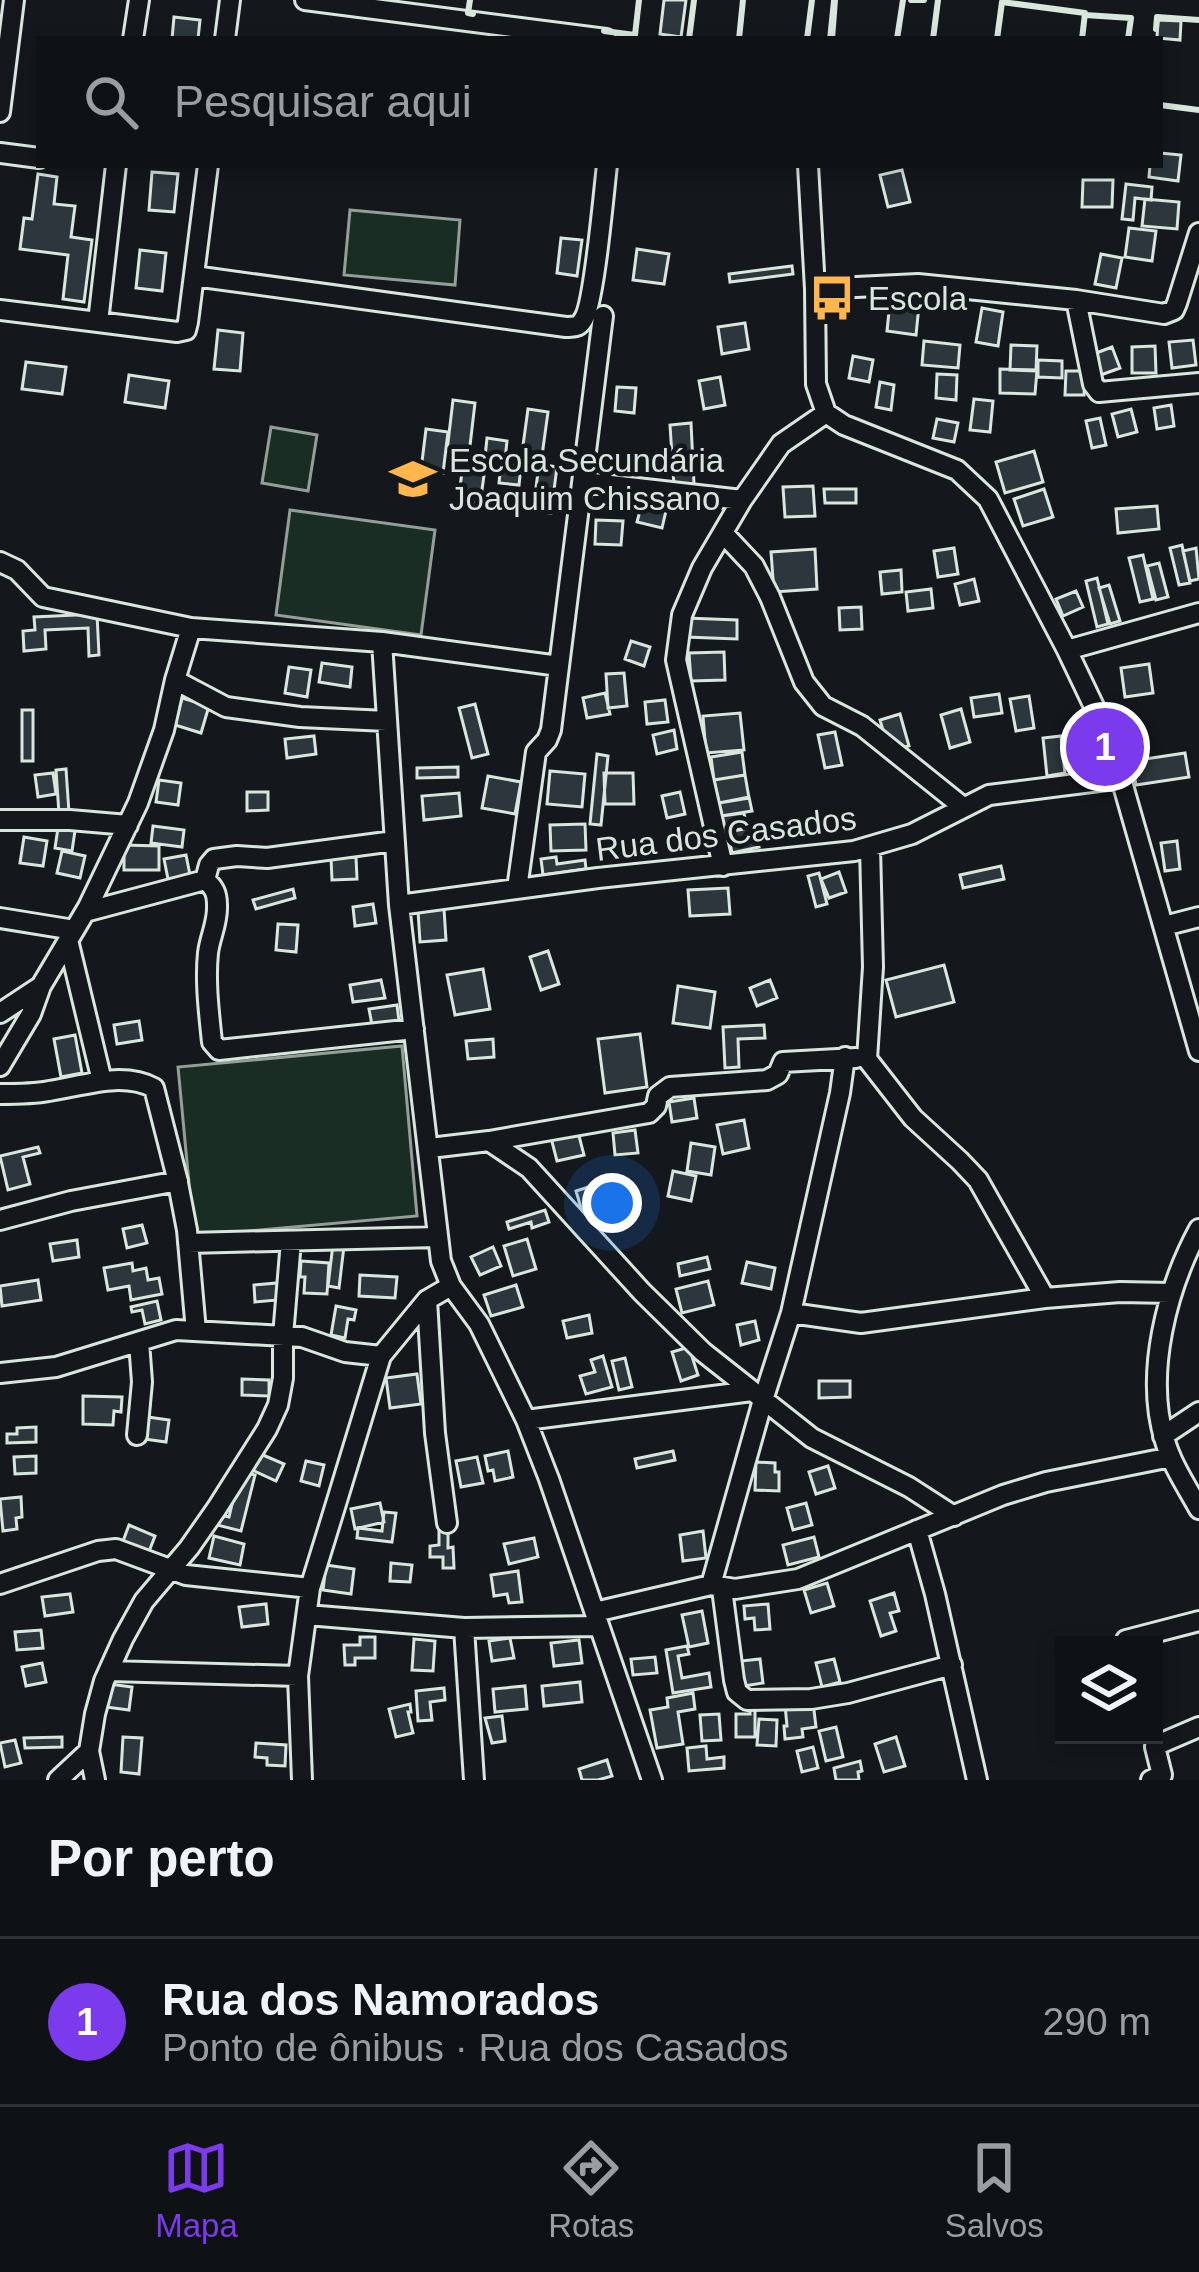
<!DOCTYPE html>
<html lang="pt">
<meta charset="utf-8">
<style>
body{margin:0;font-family:Helvetica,sans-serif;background:#1d2022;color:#f1f3f6}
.controls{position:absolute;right:36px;bottom:36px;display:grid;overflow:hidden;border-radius:0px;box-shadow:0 6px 18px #0003}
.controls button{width:108px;height:108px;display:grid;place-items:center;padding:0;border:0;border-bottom:3px solid #2f3234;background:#0f1215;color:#f1f3f6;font:60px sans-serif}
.you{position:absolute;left:612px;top:1203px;width:42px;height:42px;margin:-30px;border:9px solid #fff;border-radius:50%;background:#1a73e8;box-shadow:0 0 0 18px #1a73e833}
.badge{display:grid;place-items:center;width:78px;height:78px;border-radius:50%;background:#7c3aed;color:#fff;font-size:39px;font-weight:700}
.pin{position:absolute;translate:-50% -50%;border:6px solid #fff;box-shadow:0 3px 12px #0006}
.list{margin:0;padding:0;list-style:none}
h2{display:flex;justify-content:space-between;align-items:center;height:156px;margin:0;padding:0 48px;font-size:51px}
h2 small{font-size:39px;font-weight:400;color:#9b9ea0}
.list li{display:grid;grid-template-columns:78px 1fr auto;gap:36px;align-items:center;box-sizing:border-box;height:168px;padding:0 48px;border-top:3px solid #2f3234}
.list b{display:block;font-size:45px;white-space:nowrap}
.list p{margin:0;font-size:39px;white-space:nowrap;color:#9b9ea0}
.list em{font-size:39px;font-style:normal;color:#9b9ea0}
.icon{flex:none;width:66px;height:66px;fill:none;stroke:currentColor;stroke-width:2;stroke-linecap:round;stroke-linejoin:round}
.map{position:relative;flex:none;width:1199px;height:1780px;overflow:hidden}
.search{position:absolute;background:#0f1215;box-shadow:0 6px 18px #0003;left:36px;right:36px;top:36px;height:132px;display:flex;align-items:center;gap:30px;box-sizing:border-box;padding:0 42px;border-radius:0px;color:#9b9ea0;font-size:45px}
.sheet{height:324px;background:#0f1215}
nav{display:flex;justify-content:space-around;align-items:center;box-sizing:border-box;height:168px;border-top:3px solid #2f3234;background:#0f1215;font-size:33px;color:#9b9ea0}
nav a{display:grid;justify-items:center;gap:6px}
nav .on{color:#7c3aed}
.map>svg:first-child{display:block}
.park{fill:#1a2d24;stroke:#939e99;stroke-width:3}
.building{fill:#2c363c;stroke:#d8e6dc;stroke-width:3}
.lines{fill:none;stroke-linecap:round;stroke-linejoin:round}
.minor-casing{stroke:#d8e6dc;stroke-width:24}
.minor{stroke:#14181c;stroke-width:18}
.wall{stroke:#d8e6dc;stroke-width:6}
.labels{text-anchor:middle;stroke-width:9;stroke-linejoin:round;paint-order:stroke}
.poi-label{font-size:33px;fill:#d8e6dc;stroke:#14181c;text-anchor:start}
.street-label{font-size:33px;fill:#d8e6dc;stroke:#14181c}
</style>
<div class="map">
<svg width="1199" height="1780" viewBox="0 0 1199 1780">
<rect width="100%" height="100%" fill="#14181c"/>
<path class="park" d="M350,210L460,220L455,285L344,275Z
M271,427L317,435L308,491L262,483Z
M290,510L435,530L421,635L276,615Z
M402,1046L417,1216L194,1236L178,1067Z"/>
<path class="building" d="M664,0H686L681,37L660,34Z
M174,17L200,20L198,39H172Z
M1158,20L1181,21L1180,40L1157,38Z
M1160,153L1181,155L1178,181L1149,177L1150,165H1160Z
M902,170L910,202L888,207L880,175Z
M152,172L178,174L174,212L149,210Z
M38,174L57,177L54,204L75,206L71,237L92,240L84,302L63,299L68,255L20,249L24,218L32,219Z
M1083,180H1113L1112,207H1082Z
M1126,184L1152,187L1151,200L1135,198L1133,220L1122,219Z
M1145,199L1179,202L1177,229L1142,226Z
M1129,228L1156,231L1152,261L1125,257Z
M561,238L582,240L577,276L557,273Z
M637,249L669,254L664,284L633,280Z
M140,250L166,253L162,291L136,288Z
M1101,254L1122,258L1116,288L1095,284Z
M792,266L793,274L730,282L729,274Z
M891,292L920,296L916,335L887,331Z
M982,308L1003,312L998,346L976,342Z
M745,323L749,349L722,354L718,327Z
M218,330L243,333L240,371L214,369Z
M1193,340L1196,365L1172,368L1169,342Z
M924,341L960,345L958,368L922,365Z
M1011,345L1037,346L1036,371L1010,370Z
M1155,346L1156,373H1132V347Z
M1112,347L1120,368L1098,376L1091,355Z
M853,356L873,360L869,382L849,378Z
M1038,360L1062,361V378L1038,377Z
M26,362L66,367L62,394L22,389Z
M1000,369L1037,370L1035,394L1000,393Z
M1066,371H1085L1084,395H1065Z
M937,374L957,375L956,400L936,398Z
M129,375L169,381L165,408L125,402Z
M720,377L725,405L704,409L699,381Z
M880,382L894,385L891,410L876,407Z
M617,387L636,388L634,413L615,411Z
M974,399L993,401L990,432L970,430Z
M453,400L475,403L469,454L447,451Z
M1171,405L1174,426L1157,429L1154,408Z
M528,409L548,412L541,463L521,460Z
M1131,409L1137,432L1118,437L1112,414Z
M1100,418L1106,445L1092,448L1086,421Z
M937,419L958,423L954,442L933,438Z
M691,423L694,484L674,486L670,425Z
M426,429L448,432L443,473L421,470Z
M487,438L507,441L505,460L485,457Z
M1034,451L1043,482L1005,493L996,462Z
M464,458L486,461L480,504L458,501Z
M501,464L521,467L519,485L499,483Z
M539,464L557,467L551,513L533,511Z
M813,486L815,516L785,517L783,487Z
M824,489H856V503H825Z
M1044,489L1053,517L1023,526L1014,499Z
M645,492L669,498L662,528L637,522Z
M1157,506L1159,529L1118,533L1116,509Z
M596,520L623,521L621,545L595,544Z
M1182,545L1190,583L1179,585L1170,548Z
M954,548L958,574L938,577L934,551Z
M1196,548L1199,579L1190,581L1183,551Z
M815,549L817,589L774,592L771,552Z
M1143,555L1153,599L1140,602L1129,558Z
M1159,563L1168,597L1156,600L1147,566Z
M901,570L902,592L882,594L880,572Z
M1097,578L1108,624L1097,627L1086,581Z
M974,579L979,601L960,605L955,584Z
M1109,585L1120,621L1110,624L1099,588Z
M931,589L933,608L908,611L906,592Z
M1076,591L1083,607L1063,616L1056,599Z
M861,607L862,629L840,630L839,608Z
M97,614L99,655L89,656L88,628L45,630L46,649L24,651L23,631L35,630L34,617Z
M686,618L737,620V639L686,637Z
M631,641L650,647L644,666L625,659Z
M724,652L725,680L691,681L689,653Z
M322,663L352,667L350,687L319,682Z
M1149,664L1153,693L1125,697L1121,668Z
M289,667L311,670L307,697L285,693Z
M624,673L627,706L608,708L606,674Z
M605,693L610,714L587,718L583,698Z
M999,694L1002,713L974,717L971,698Z
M1029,696L1034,728L1016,731L1010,699Z
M182,698L209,706L201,733L175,725Z
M665,700L668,722L647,724L645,702Z
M475,704L488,754L472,758L459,708Z
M961,709L970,742L950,748L941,715Z
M22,710H33V761H22Z
M740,713L744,750L706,753L703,716Z
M900,714L909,746L889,751L880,720Z
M674,730L677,749L657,754L653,735Z
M835,732L842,765L825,768L818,735Z
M314,736L316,754L287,758L285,739Z
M1061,736L1065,773L1047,776L1043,738Z
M742,752L745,775L714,780L711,757Z
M1185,753L1189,777L1136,785L1132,761Z
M597,754L608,756L601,825L590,824Z
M458,767V777L417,778V768Z
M66,769L69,813L59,814L56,770Z
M550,771L585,774L582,807L547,804Z
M53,773L56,794L38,797L35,775Z
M604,773H633L634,804H605Z
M745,775L749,798L719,803L714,780Z
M488,776L521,782L515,814L482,808Z
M159,780L181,783L178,805L156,802Z
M247,792H268V810L247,811Z
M680,792L685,814L667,818L662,796Z
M459,793L461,816L424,820L422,796Z
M749,797L752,811L721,816L719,803Z
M744,813L747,828L724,832L721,816Z
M59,821L76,824L72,851L55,848Z
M585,824L586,850L551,851L550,825Z
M153,826L184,830L182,847L151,843Z
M754,827L759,847L732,853L728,832Z
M24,837L47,841L43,866L20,863Z
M1177,841L1180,869L1165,871L1161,843Z
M124,845L159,846V870H124Z
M62,851L85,856L80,878L57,873Z
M186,855L190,875L168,879L164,859Z
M356,857L357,879L332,880L331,858Z
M556,857L557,864L585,860L586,869L543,875L541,859Z
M1001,866L1004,879L963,888L960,875Z
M839,872L846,892L829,898L821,879Z
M819,873L827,904L816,907L808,876Z
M728,888L730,914L690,916L688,890Z
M293,889L295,898L256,909L253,900Z
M373,904L376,923L355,926L353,907Z
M444,909L446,940L420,942L418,911Z
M278,924L298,925L296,952L276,950Z
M548,951L559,984L541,990L530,957Z
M944,965L954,1002L896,1017L886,980Z
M483,969L490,1009L455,1015L447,975Z
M381,980L385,998L353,1002L350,985Z
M770,980L777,998L757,1006L750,988Z
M678,986L715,992L710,1028L673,1023Z
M397,1005L399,1021L372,1025L369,1009Z
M139,1021L142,1040L117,1044L114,1025Z
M764,1025L765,1038L738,1039L739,1067L725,1068L723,1027Z
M640,1034L647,1087L605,1093L598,1039Z
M75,1035L82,1073L61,1077L54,1039Z
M493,1039L494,1057L468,1059L466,1041Z
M694,1098L697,1118L672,1122L669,1102Z
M744,1120L749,1148L723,1154L717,1125Z
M635,1130L638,1153L615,1155L613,1133Z
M578,1132L584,1155L557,1161L551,1138Z
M691,1143L715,1147L711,1175L687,1171Z
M38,1147L40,1153L23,1157L30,1184L8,1190L0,1156Z
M673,1171L696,1176L691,1201L668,1196Z
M598,1184L605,1209L583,1215L576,1191Z
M545,1210L549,1222L532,1228L531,1222L509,1229L507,1222Z
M142,1225L147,1243L127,1248L123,1229Z
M527,1239L536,1269L513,1276L504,1246Z
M77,1240L79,1257L53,1261L50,1244Z
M333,1244L344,1246L339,1288L328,1286Z
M493,1247L501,1266L480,1275L471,1257Z
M707,1257L710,1269L680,1276L678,1264Z
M301,1261L329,1263L327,1294L304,1293L305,1277H300Z
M747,1262L775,1268L771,1289L742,1283Z
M132,1263L133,1271L146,1268L148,1280L159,1278L162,1294L131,1300L129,1286L108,1290L104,1268Z
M360,1275L397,1277L395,1298L359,1296Z
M38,1280L41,1300L2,1306L0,1286Z
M708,1281L714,1305L682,1313L676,1289Z
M277,1283L278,1300L255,1302L254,1285Z
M516,1285L523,1307L491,1316L484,1295Z
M157,1301L161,1320L145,1324L142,1310L132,1312L131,1307Z
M336,1306L356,1310L354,1320L348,1319L345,1338L331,1335Z
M589,1315L592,1333L567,1338L563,1321Z
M755,1321L759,1340L741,1345L737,1325Z
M689,1347L698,1375L681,1381L672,1352Z
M603,1356L612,1387L586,1394L580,1376L595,1372L591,1360Z
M625,1358L632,1387L619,1390L612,1361Z
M417,1374L421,1404L390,1408L386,1378Z
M242,1379L269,1380V1396L242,1395Z
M819,1381H850V1397L819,1398Z
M83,1396L122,1397L121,1412L114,1411L113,1425L83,1424Z
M141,1416L169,1420L166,1442L137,1438Z
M36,1427V1442L7,1443V1434H17V1428Z
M508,1451L513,1477L495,1481L493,1470L488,1471L485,1456Z
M673,1451L675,1460L637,1468L635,1459Z
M256,1452L284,1464L276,1481L248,1468Z
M36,1456V1473L15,1474L14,1457Z
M477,1457L483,1483L461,1487L456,1461Z
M306,1461L324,1465L319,1486L301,1481Z
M756,1462L775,1463V1472H779V1491L755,1490Z
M828,1466L835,1488L816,1494L809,1472Z
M240,1471L255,1475L241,1531L213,1524L215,1514L229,1517Z
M21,1497L22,1517L16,1518L17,1529L3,1531L0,1499Z
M380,1503L384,1522L355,1529L351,1509Z
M806,1503L812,1525L793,1530L787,1508Z
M384,1512L396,1513L392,1542L357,1538L358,1528L382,1531Z
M129,1525L155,1536L148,1554L122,1544Z
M439,1530H448V1548L453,1547L454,1568H443V1557H430V1546L439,1545Z
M703,1531L706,1558L683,1561L680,1535Z
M214,1536L244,1544L240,1565L209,1558Z
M814,1537L819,1557L788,1565L783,1545Z
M534,1538L538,1557L509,1564L504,1544Z
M391,1563L412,1565L410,1582L390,1581Z
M326,1565L354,1569L351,1594L323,1590Z
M518,1571L522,1602L509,1603L507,1594L494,1596L491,1575Z
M827,1583L834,1606L811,1613L804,1590Z
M894,1593L899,1611L890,1613L896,1631L881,1636L870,1601Z
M70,1594L73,1612L45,1616L42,1597Z
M266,1604L268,1624L242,1627L239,1607Z
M768,1604L770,1629L755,1630L754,1618L745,1619L744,1606Z
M702,1611L708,1643L689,1647L682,1615Z
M41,1630L43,1648L17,1650L15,1632Z
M360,1637H375V1658H355V1665H345L344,1645H360Z
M510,1638L514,1658L492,1661L489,1641Z
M414,1639L435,1641L433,1671L412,1670Z
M579,1640L582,1663L554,1666L551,1643Z
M687,1646L689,1654L678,1656L682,1678L709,1673L711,1687L673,1693L666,1650Z
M655,1657L657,1673L633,1675L631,1659Z
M760,1659L763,1683L744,1686L741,1661Z
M834,1659L840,1682L822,1687L816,1663Z
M42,1663L46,1682L26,1686L22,1667Z
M580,1682L582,1702L544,1706L542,1686Z
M109,1684L132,1687L129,1710L106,1707Z
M525,1686L527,1709L495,1712L493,1689Z
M444,1688L445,1700L430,1702L432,1720L418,1721L416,1691Z
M693,1693L695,1709L678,1712L683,1744L657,1748L650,1710L668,1707L667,1698Z
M813,1702L816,1727L802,1729L803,1737L785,1739L784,1726H787L785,1705Z
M410,1704L411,1712H408L413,1733L396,1737L389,1709Z
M750,1706H755V1737H736V1714H750Z
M719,1714L721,1740L702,1741L700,1715Z
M502,1716L505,1741L492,1743L485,1718Z
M759,1719L777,1720L776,1746L757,1745Z
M836,1727L843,1757L826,1761L819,1731Z
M62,1737V1747L25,1748L24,1738Z
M123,1737L142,1738L139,1774L121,1772Z
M896,1737L905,1766L884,1772L875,1744Z
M15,1740L21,1763L5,1767L0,1743Z
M256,1743L286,1745L285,1766L267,1765V1758L255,1757Z
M706,1746L707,1759L724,1757V1768L689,1771L687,1748Z
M813,1747L818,1768L802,1772L797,1751Z
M607,1760L612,1776L598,1780H582L579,1769Z
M860,1761L862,1771L858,1772L859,1780H836L834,1768Z"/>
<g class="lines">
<g class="minor-casing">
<path id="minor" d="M305,0L606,39
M133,39L139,0
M225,39L230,0
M818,39L822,0
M0,112L14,0
M0,153L39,158
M116,165L98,322L177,332L186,330L188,322L208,165
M808,165L815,289L816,384L826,413L844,425L957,470L988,499L1067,650L1110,740L1199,1051
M194,276L566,327C575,326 578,328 583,320C594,306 604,190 607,165
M815,289L918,284L1076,300L1093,384L1099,392L1199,383
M1076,300L1164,314L1174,310L1177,303L1199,233
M0,310L98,322
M584,482L742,500
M723,533L754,566L770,597L804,682L823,706L862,726L963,807
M0,562L17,570L43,597L191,628L382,642L559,666
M382,642L399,905L441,1261L451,1286L479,1324L526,1420L549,1479L652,1780
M1067,650L1199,613
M175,680L226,707L300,717L387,721
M0,820H70L128,825
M870,847L873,967L867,1059L913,1118L960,1161L978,1180L1045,1298
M723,866L676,660L682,615L702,568L742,500L781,444L826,413
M205,880C214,887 217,893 217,905C218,923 210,936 208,953C205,982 209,1013 212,1042L219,1050L414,1029
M205,880L209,865L214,859L237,856L267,858L394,841
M517,889L536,752L547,740L551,730L603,316
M399,905L598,878L854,851L912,834L989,795L1123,778
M85,912L205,880
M0,918L74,930
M1164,926L1199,917
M68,940L102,1081
M0,1013L41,986
M0,1066L31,1014L41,986L88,907L138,803L164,730L175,680L191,628
M0,1094C16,1094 33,1094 49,1091C83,1086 122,1071 154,1088L177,1178L187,1230L196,1331
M489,1141L529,1168L642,1292L703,1352L812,1438L909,1487L954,1516
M430,1148L489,1141L649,1113L656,1106L658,1096L670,1087L767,1080L778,1074L783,1062L856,1058
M0,1220L71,1201L178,1181
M1199,1229C1167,1288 1144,1374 1165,1441C1172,1465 1187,1487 1199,1509
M188,1243L438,1237
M427,1300L435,1433L447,1523
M791,1313L861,1323L1045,1298L1120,1292L1171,1293
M0,1373L56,1367L176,1330L302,1337L345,1352L381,1356
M526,1420L752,1391
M137,1435L142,1382L139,1342
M1163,1436L1199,1412
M917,1530L935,1594L977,1780
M0,1584L98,1551L116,1549L186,1575L310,1588
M711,1585L763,1400L791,1313L840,1093L845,1057
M722,1589L734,1680L737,1692L747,1700L811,1699L848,1693L952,1665
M595,1612L711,1585L735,1589L798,1579L1003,1495L1046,1482L1171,1457
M307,1615L464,1628L599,1626
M464,1628L474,1780
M1126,1640L1199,1621
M109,1671L298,1676
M58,1780L89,1751
M95,1780L89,1751L95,1714L104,1681L123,1639L144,1601L189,1548L217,1508L267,1429L278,1405L283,1378V1336L291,1241
M302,1780L298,1676L310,1588L335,1507L381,1356L427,1300L451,1286
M1151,1780L1162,1775L1155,1747L1157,1745L1199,1727"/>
</g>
<use href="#minor" class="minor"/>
<path class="wall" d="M470,0L468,13L473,14
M911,0H924
M1085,15L1131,18L1128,39
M1156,29L1157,17L1199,20
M604,31L635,35L639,0
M689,39L694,0
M739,39L743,0
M807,39L812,0
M832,39L835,0
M897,39L903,0
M933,39L938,0
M997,39L1002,2L1085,13L1082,39
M1160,105L1199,110"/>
</g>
<defs>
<g id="bus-bare" transform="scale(3.6)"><path d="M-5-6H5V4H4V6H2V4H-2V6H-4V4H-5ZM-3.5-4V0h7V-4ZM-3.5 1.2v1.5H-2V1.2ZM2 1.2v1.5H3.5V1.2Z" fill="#ffb74d" stroke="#14181c" stroke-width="2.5" paint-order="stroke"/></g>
<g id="school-bare" transform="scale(3.6)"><path d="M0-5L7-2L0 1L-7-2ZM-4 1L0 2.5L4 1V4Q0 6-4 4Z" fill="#ffb74d" stroke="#14181c" stroke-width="2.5" paint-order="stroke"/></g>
</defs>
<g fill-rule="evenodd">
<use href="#bus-bare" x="832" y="298"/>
<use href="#school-bare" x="413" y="479"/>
</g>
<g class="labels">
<g class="poi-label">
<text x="868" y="310">Escola</text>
<text x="449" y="472">Escola Secundária<tspan x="449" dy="38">Joaquim Chissano</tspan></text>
</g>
<g class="street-label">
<text transform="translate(726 833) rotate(-7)" y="12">Rua dos Casados</text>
</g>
</g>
</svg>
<div class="controls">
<button><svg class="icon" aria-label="layers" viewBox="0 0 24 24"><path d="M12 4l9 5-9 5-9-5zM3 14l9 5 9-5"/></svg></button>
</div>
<div class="you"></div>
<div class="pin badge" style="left:1105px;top:747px">1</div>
<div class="search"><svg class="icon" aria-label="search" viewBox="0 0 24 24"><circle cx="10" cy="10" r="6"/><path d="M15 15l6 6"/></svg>Pesquisar aqui</div>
</div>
<section class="sheet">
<h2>Por perto<small></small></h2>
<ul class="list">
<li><span class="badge">1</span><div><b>Rua dos Namorados</b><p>Ponto de ônibus · Rua dos Casados</p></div><em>290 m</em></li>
</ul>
</section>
<nav>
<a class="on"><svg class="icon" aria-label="map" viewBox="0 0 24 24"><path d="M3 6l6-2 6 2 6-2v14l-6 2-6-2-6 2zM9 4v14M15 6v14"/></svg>Mapa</a>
<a><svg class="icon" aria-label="directions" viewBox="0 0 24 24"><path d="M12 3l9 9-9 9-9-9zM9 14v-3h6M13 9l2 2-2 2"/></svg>Rotas</a>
<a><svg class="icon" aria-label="saved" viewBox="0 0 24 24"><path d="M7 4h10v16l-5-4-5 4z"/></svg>Salvos</a>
</nav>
